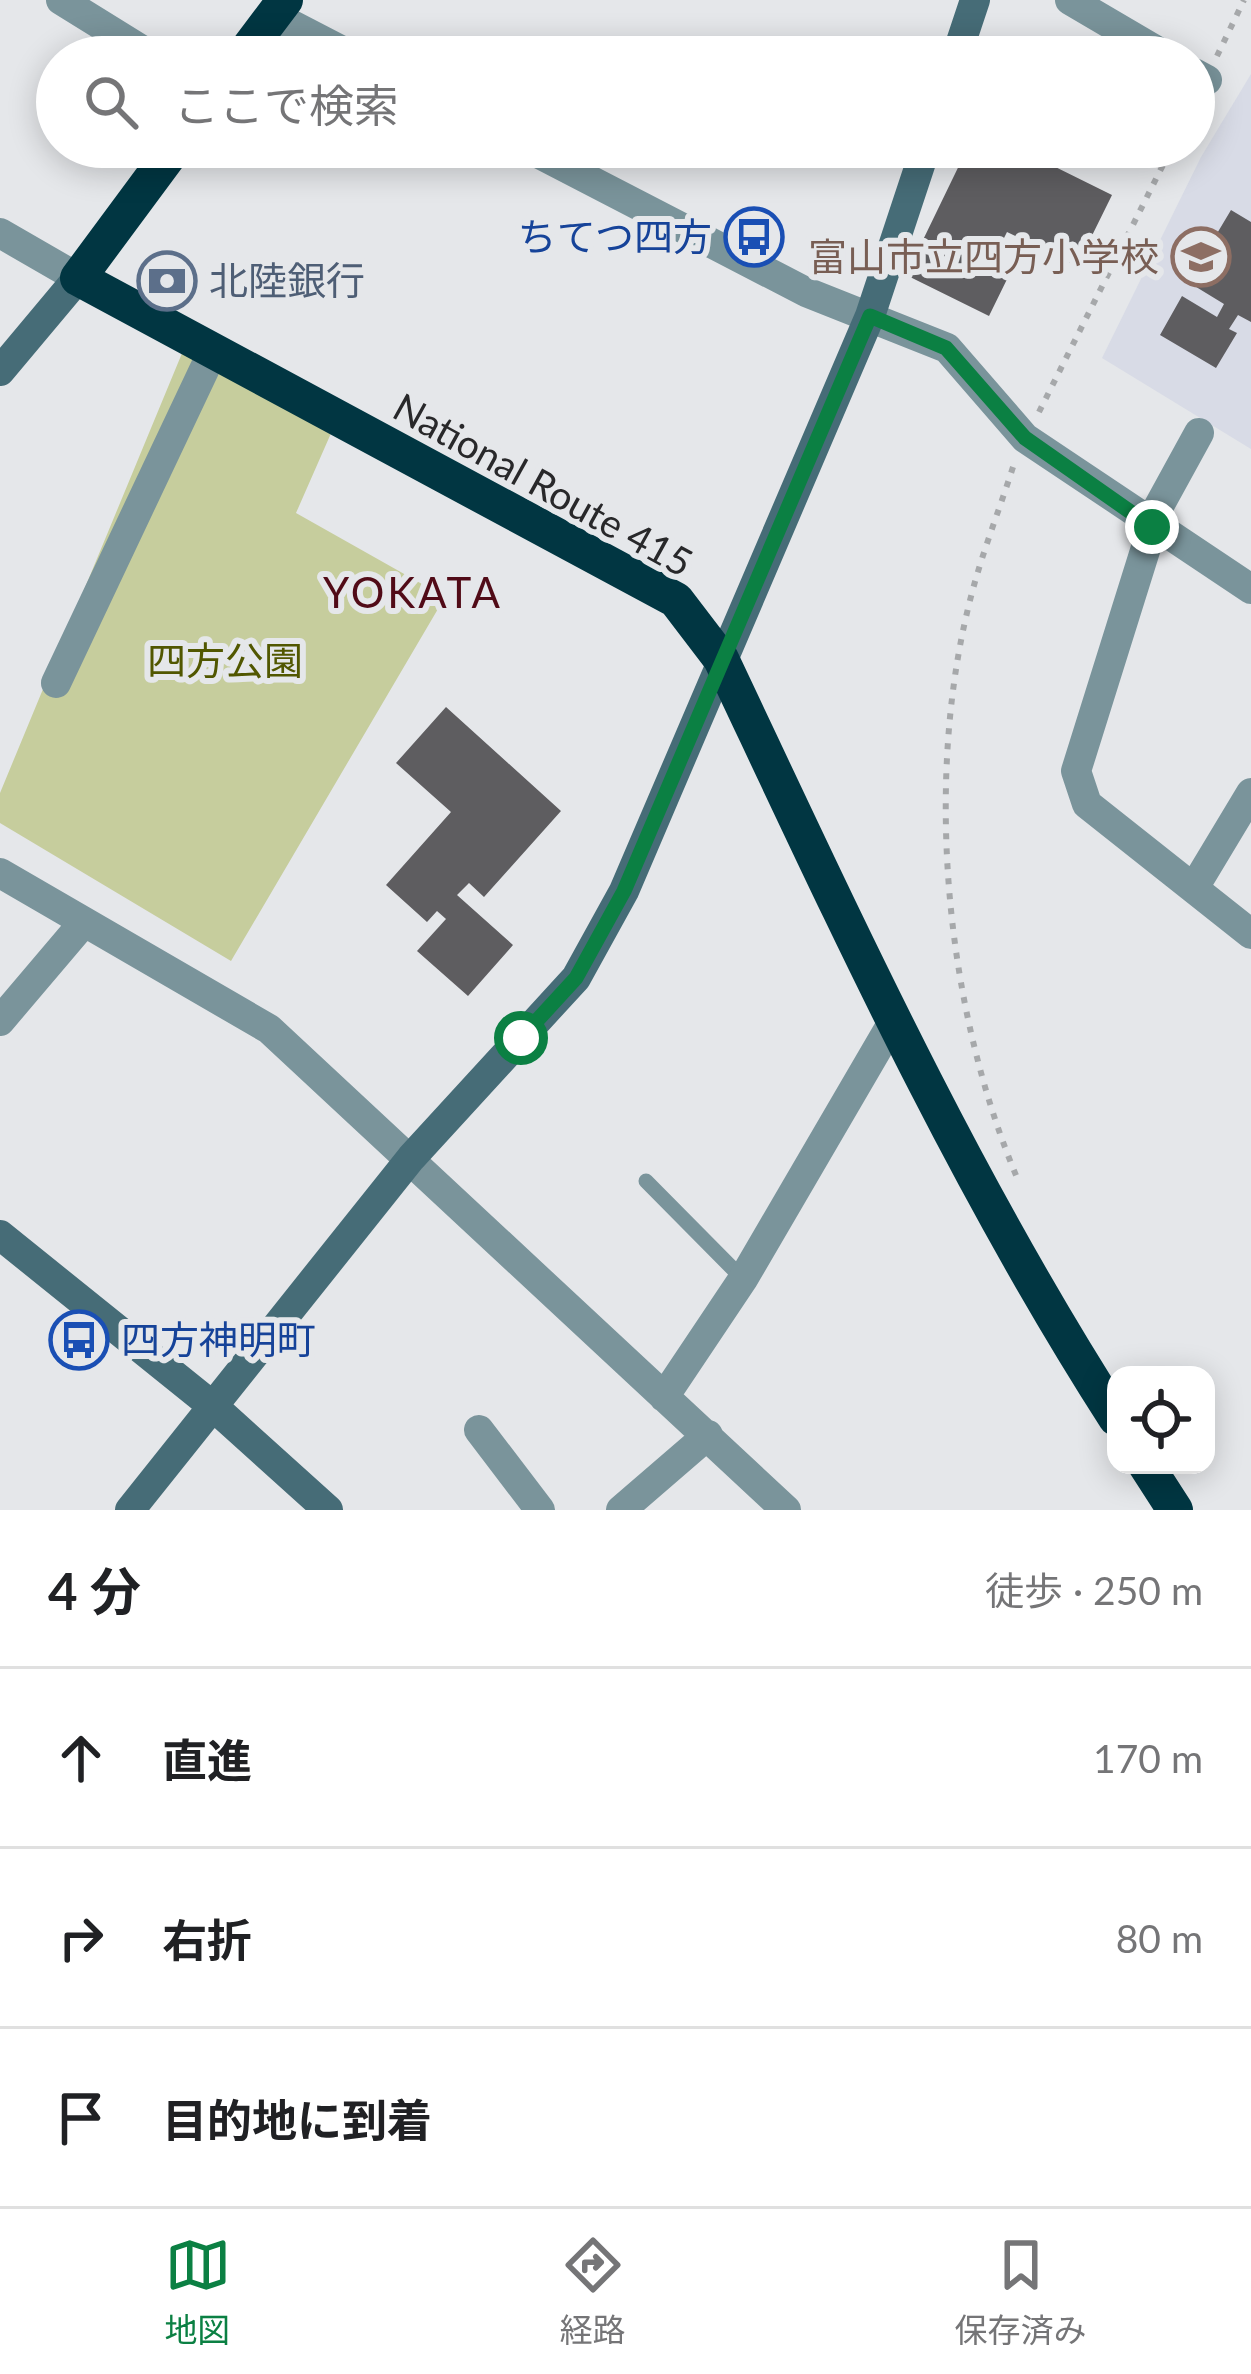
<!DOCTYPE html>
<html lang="ja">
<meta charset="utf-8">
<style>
body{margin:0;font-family:Lato,"Noto Sans JP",sans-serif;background:#f6f6f6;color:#202124}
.controls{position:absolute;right:36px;bottom:36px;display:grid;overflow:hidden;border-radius:24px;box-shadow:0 6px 30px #0003}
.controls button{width:108px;height:108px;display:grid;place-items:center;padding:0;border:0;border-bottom:3px solid #e0e0e0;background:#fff;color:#202124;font:60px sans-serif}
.stop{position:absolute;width:36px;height:36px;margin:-27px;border:9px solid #0b8043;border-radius:50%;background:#fff}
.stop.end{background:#0b8043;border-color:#fff;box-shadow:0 3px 12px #0008}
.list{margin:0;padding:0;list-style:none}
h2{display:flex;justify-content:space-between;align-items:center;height:156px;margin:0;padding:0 48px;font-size:51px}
h2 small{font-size:39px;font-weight:400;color:#757577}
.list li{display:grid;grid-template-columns:78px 1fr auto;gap:36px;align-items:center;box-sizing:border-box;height:180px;padding:0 48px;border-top:3px solid #e0e0e0}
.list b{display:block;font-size:45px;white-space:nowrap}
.list em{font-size:39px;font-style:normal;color:#757577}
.icon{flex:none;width:66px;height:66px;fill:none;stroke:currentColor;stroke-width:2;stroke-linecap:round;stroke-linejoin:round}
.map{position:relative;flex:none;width:1251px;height:1510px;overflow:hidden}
.search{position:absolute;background:#fff;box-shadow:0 6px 30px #0003;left:36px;right:36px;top:36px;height:132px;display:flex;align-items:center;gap:30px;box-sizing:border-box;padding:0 42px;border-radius:66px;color:#757577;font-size:45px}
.sheet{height:696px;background:#fff}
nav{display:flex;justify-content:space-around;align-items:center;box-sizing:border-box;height:168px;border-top:3px solid #e0e0e0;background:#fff;font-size:33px;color:#757577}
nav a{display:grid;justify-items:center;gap:6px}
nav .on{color:#0b8043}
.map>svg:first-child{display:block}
.built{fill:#d8dbe6}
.green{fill:#c6cd9d}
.building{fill:#5e5d60}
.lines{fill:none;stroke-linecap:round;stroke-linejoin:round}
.path{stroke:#a6a8aa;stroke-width:6;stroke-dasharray:6 9;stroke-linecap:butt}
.lane{stroke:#7a949b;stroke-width:15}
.street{stroke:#7a949b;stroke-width:30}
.secondary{stroke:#466c77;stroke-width:30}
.highway{stroke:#013642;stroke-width:36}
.route{stroke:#0b8043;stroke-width:15}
.labels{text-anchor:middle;stroke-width:12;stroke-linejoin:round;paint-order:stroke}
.transit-label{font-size:39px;fill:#164399;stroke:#e5e7ea;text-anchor:end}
.education-label{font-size:39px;fill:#785e54;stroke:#e5e7ea;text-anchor:end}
.service-label{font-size:39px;fill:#4e5e75;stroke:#e5e7ea;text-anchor:start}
.street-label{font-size:39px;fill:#28282a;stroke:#e5e7ea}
.park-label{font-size:39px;fill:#515700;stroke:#e5e7ea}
.neighbourhood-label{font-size:42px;letter-spacing:3px;fill:#510b17;stroke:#e5e7ea}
</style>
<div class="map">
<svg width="1251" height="1510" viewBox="0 0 1251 1510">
<rect width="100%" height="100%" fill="#e5e7ea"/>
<path class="built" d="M1251,74V449L1102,358L1201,157Z"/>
<path class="green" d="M185,346L332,431L296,513L445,597L231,961L0,823V793Z"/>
<path class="building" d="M968,147H1015L1112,195L1077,266L1007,232L993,260L1012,269L989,316L906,275Z
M1231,210L1251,222V322L1238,315L1229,329L1237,333L1216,368L1160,335L1182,296L1217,317L1224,304L1188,282Z
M446,707L561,811L484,897L469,883L457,895L513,945L468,996L417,951L446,919L437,911L427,922L386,885L451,812L396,763Z"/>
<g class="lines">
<path class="path" d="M1217,56L1244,0
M1039,412L1172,147
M1013,467C1000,508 984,548 973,589C923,772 944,1006 1018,1180"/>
<path class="lane" d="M646,1181L743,1279"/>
<path class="street" d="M61,0L153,57
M1070,0L1167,57
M273,15L354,57
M1194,73L1207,80
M526,147L806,292L947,348L1025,438L1251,589
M0,233L78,278
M1199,433L1159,506L1076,771L1087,804L1251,934
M56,683L213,351
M0,873L269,1029L786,1510
M1195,886L1251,793
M0,1021L84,922
M664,1397L743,1279L893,1022
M479,1430L540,1510
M621,1510L708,1435"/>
<path class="secondary" d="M956,57L975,0
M0,371L78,278
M0,1235L215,1408L328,1510
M130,1510L411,1158L576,978L624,891L870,316L926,147"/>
<path class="highway" d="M242,57L285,0
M175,147L78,278L676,600L721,659C843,917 961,1177 1116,1418
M1146,1465L1175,1510"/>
</g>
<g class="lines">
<path class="route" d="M521,1038L576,978L624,891L870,316L946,348L1025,438L1152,527"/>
</g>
<defs>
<g id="bus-ring" transform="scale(3)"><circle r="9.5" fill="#e5e7ea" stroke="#1a4fb4" stroke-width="1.5"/><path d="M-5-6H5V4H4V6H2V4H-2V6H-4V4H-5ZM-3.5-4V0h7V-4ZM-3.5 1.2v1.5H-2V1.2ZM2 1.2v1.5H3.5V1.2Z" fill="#1a4fb4"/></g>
<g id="school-ring" transform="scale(3)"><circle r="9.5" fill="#e5e7ea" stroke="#8d6e63" stroke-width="1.5"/><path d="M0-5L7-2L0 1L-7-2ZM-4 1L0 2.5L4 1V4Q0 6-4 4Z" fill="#8d6e63"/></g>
<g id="bank-ring" transform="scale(3)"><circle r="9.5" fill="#e5e7ea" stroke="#5c6f8a" stroke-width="1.5"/><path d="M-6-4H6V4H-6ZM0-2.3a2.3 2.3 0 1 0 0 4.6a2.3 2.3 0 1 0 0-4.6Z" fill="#5c6f8a"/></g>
</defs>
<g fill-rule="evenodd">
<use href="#bus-ring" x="754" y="237"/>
<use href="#school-ring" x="1201" y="257"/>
<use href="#bank-ring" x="167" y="281"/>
<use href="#bus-ring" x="79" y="1340"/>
</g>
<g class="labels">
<g class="transit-label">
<text x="712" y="251">ちてつ四方</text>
<text x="121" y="1354" text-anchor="start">四方神明町</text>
</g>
<g class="education-label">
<text x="1159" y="271">富山市立四方小学校</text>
</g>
<g class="service-label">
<text x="209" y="295">北陸銀行</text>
</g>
<g class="street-label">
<text transform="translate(543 485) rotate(29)" y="14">National Route 415</text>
</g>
<g class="park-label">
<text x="225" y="675">四方公園</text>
</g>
<g class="neighbourhood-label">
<text x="413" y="608">YOKATA</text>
</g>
</g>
</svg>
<div class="controls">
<button><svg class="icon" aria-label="locate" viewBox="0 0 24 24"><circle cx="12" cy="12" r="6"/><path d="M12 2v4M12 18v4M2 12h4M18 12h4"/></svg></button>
</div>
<div class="stop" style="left:521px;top:1038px"></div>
<div class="stop end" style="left:1152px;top:527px"></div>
<div class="search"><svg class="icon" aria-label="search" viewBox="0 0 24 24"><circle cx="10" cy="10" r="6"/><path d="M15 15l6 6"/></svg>ここで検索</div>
</div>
<section class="sheet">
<h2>4 分<small>徒歩 · 250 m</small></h2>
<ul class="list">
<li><svg class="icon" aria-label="ahead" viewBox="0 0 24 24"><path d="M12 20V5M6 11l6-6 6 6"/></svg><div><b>直進</b></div><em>170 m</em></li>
<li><svg class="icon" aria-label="right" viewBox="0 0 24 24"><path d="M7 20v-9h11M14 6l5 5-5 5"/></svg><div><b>右折</b></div><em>80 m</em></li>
<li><svg class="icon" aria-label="arrive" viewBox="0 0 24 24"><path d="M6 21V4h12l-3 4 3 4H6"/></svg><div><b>目的地に到着</b></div></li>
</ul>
</section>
<nav>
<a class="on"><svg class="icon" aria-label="map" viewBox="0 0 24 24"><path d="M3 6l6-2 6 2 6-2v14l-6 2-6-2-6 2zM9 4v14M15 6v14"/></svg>地図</a>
<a><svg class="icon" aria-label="directions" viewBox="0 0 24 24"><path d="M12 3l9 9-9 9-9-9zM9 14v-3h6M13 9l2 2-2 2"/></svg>経路</a>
<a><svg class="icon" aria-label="saved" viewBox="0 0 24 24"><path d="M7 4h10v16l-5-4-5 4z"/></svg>保存済み</a>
</nav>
